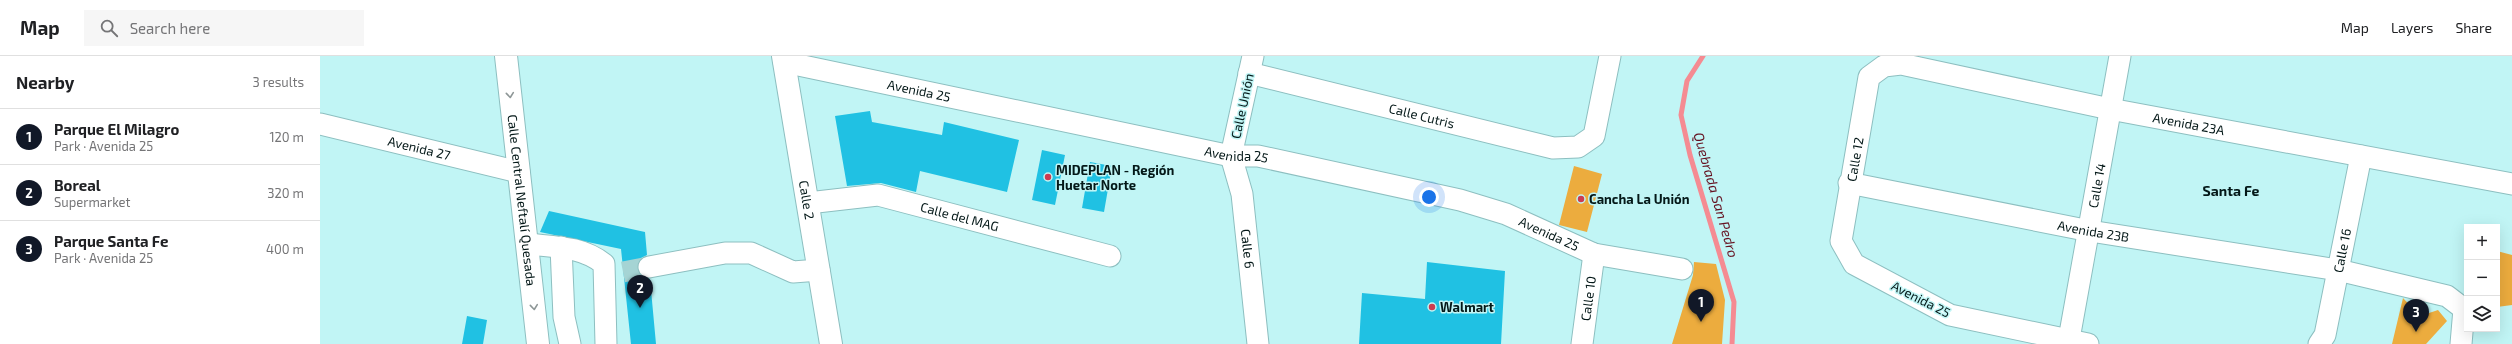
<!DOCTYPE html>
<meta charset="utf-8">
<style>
body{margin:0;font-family:"Exo 2",sans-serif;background:#f6f6f6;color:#202124}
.controls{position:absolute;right:12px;bottom:12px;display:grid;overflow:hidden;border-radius:0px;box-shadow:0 4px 16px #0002}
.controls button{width:36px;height:36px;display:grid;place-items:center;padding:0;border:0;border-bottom:1px solid #e0e0e0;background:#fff;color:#202124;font:20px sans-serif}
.you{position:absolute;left:1109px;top:141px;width:14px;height:14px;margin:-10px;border:3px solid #fff;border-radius:50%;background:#1a73e8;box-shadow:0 0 0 6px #1a73e833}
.badge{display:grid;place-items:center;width:26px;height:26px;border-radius:50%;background:#111827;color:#fff;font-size:13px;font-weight:700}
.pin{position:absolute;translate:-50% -33px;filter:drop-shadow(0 1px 2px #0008)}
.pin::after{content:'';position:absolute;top:21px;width:14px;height:12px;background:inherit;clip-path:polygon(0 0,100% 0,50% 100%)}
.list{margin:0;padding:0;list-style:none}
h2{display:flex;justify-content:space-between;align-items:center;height:52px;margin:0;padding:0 16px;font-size:17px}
h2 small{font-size:13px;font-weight:400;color:#757577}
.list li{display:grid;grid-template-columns:26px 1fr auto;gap:12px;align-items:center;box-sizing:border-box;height:56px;padding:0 16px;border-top:1px solid #e0e0e0}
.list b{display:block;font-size:15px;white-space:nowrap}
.list p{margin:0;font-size:13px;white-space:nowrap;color:#757577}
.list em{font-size:13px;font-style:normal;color:#757577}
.icon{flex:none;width:22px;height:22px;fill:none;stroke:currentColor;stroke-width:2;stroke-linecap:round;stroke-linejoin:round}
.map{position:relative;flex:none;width:2192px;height:288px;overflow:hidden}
header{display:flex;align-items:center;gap:24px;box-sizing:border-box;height:56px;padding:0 20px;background:#fff;border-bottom:1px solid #e0e0e0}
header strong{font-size:19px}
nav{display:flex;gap:22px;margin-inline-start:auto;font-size:14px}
.search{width:280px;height:36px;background:#f6f6f6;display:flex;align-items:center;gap:10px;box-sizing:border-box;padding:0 14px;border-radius:0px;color:#757577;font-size:15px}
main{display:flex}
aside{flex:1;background:#fff}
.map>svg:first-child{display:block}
.green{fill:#ecac3e}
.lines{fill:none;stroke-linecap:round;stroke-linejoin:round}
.stream{stroke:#f58b92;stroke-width:5}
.building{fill:#20c1e3}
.minor-tunnel{stroke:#a5d4d4;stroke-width:21;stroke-dasharray:21 10;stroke-linecap:butt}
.minor-casing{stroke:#8dbfc0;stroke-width:23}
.major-casing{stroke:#8dbfc0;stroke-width:24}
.minor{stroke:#fff;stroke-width:21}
.major{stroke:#fff;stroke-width:22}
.oneway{stroke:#8e9797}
.poi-dot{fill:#cc3b51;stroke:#c1f5f5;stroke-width:1.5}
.labels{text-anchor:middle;stroke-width:3;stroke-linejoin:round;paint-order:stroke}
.street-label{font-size:13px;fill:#041818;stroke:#c1f5f5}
.poi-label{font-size:13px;font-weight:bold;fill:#041818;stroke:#c1f5f5;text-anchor:start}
.neighbourhood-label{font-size:14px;font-weight:bold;fill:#041818;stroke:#c1f5f5}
.water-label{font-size:14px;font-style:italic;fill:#651221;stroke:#c1f5f5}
</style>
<header>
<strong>Map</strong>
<div class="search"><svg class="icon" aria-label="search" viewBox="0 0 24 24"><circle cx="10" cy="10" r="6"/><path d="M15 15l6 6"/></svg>Search here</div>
<nav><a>Map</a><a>Layers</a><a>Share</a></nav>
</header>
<main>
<aside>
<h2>Nearby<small>3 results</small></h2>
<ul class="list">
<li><span class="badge">1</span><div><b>Parque El Milagro</b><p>Park · Avenida 25</p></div><em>120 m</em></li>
<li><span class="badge">2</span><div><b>Boreal</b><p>Supermarket</p></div><em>320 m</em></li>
<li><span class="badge">3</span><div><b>Parque Santa Fe</b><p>Park · Avenida 25</p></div><em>400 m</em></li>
</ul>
</aside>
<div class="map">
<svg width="2192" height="288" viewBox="0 0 2192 288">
<rect width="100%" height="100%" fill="#c1f5f5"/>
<path class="green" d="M1254,110L1282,118L1267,176L1239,169Z
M2177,195L2192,199V249L2177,251Z
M1374,206L1396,208L1405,244L1402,288H1352L1373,219Z
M2083,242L2100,260L2118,254L2127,265L2106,288H2072Z"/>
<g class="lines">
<path class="stream" d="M1383,0L1367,25L1361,59L1370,99L1414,246L1412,288"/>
</g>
<path class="building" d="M550,55L552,66L622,79L624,66L699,84L687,136L600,115L596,136L561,127L527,130L515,60Z
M722,94L745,99L735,149L712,144Z
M770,106L792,110L784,156L762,152Z
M229,155L325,176L327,199L321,202L317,213L320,219L330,223L336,288H311L301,193L220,176Z
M1107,206L1185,215L1181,288H1039L1042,237L1105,243Z
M147,260L167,264L163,288H142Z"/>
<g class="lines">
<path class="minor-tunnel" d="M303,216L329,211"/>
<g class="minor-casing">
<g id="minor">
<path id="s1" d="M933,0L911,100L922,138L938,288"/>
<path id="s2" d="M464,6L911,100H938L1140,144L1186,158L1274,198L1362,213"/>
<path id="s3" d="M929,17L1233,92L1258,91L1274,80L1290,0"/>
<path id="s4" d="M0,68L199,116"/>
<path id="s5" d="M1529,127L1770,175L2018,214L2127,240L2144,253L2141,288"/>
<path id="s6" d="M488,147L558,139L790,200"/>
<path d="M208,188C234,191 262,190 284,208L286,288"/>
<path d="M241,191L244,261L250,288"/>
<path d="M329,211L405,197H431L473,216L499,214"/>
<path id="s7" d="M1749,283L1800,0"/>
<path id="s8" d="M1262,288L1274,198"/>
<path id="s9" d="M1768,288L1630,259L1534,208L1521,185L1549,21L1564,10L1581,8L1790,53L2192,128"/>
<path id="s10" d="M1999,288L2005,279L2041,100"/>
</g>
</g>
<g class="major-casing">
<g id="major">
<path id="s11" d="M186,0L218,288"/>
<path id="s12" d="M463,0L511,288"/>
</g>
</g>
<use href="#minor" class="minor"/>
<use href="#major" class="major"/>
</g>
<defs><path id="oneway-chevron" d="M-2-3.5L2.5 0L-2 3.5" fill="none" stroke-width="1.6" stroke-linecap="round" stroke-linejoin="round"/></defs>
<g class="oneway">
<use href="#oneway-chevron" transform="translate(190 39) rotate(84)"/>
<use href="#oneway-chevron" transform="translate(214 251) rotate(84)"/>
</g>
<g class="poi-dot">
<circle cx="728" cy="121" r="4"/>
<circle cx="1261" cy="143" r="4"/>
<circle cx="1112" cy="251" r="4"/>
</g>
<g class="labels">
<g class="street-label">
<text dy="5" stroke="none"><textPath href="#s2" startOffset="138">Avenida 25</textPath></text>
<text transform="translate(922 50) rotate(-78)" y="5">Calle Unión</text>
<text dy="5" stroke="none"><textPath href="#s3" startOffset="178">Calle Cutris</textPath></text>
<text dy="5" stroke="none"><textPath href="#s9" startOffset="772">Avenida 23A</textPath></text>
<text dy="5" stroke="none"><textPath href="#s4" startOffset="102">Avenida 27</textPath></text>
<text dy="5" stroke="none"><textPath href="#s2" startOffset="462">Avenida 25</textPath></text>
<text dy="5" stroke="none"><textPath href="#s9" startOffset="359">Calle 12</textPath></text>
<text dy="5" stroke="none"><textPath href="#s7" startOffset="156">Calle 14</textPath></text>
<text dy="5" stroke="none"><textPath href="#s11" startOffset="145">Calle Central Neftalí Quesada</textPath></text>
<text dy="5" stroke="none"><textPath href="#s12" startOffset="146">Calle 2</textPath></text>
<text dy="5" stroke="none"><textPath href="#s6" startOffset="155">Calle del MAG</textPath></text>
<text dy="5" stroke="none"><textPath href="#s5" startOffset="249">Avenida 23B</textPath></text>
<text dy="5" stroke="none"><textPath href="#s2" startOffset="786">Avenida 25</textPath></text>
<text dy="5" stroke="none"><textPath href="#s1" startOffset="197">Calle 6</textPath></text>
<text dy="5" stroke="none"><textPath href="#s10" startOffset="97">Calle 16</textPath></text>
<text dy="5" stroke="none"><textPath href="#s8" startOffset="46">Calle 10</textPath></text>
<text transform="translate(1601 243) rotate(27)" y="5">Avenida 25</text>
</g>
<g class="poi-label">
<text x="736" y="119">MIDEPLAN - Región<tspan x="736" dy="15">Huetar Norte</tspan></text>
<text x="1269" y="148">Cancha La Unión</text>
<text x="1120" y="256">Walmart</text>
</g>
<g class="neighbourhood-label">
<text x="1911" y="140">Santa Fe</text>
</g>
<g class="water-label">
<text transform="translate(1396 139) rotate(74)" y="5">Quebrada San Pedro</text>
</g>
</g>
</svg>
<div class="controls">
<button>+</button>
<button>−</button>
<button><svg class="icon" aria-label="layers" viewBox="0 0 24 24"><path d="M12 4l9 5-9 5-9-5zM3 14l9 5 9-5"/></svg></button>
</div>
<div class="you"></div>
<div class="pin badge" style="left:1381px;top:266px">1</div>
<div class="pin badge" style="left:320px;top:252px">2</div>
<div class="pin badge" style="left:2096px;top:276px">3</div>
</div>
</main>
